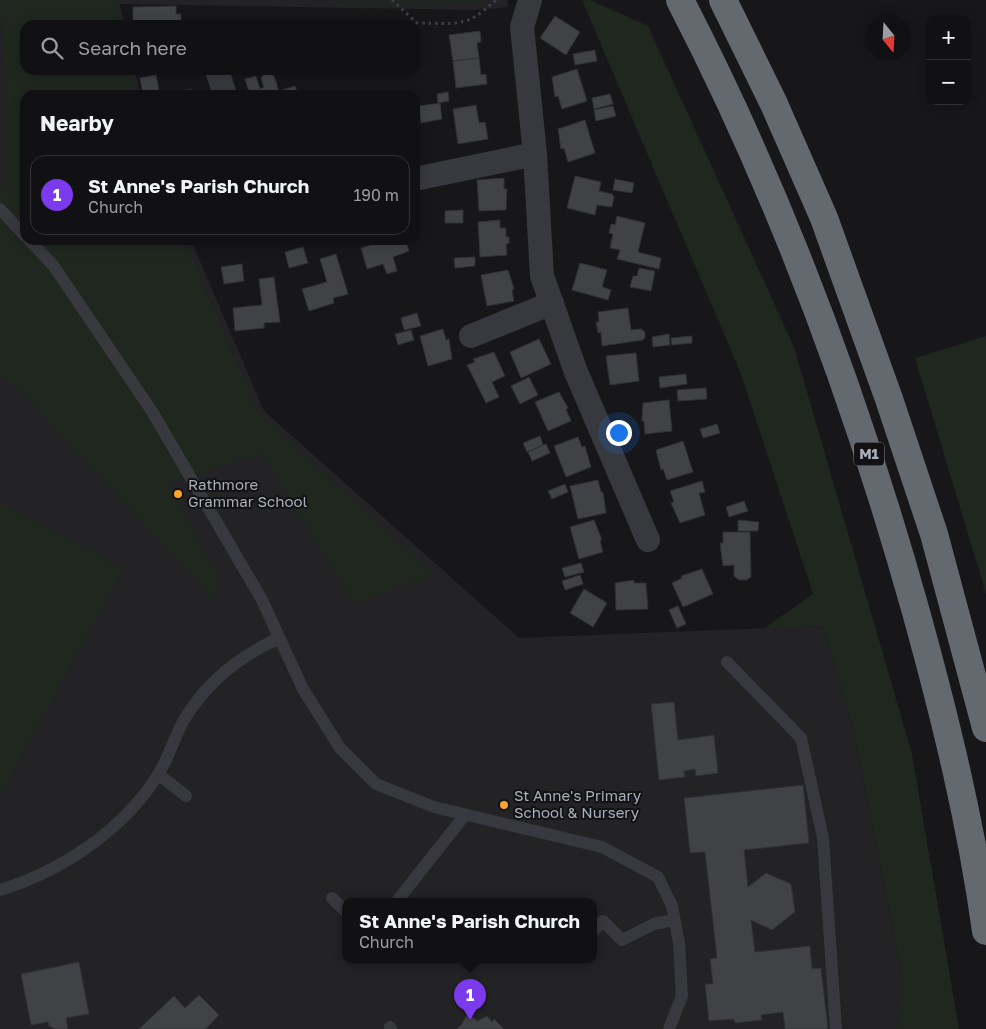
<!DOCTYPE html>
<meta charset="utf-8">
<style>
body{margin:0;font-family:"Golos Text",sans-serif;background:#1e1f21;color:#f1f3f6}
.controls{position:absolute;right:15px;top:15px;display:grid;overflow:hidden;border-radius:10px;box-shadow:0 2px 12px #0003}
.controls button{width:45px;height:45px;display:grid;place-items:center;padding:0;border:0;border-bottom:1px solid #303133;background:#111113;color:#f1f3f6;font:25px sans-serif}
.compass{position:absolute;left:866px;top:15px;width:45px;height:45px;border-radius:50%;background:#111113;box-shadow:0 2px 12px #0003;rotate:162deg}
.you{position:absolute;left:618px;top:432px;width:18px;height:18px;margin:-12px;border:4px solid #fff;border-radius:50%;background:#1a73e8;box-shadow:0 0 0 8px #1a73e833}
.badge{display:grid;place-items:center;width:32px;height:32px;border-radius:50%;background:#7c3aed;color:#fff;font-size:16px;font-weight:700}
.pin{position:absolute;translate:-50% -41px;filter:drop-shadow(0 1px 2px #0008)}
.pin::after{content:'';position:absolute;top:26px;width:18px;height:15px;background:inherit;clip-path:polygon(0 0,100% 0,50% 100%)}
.popup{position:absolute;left:342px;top:898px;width:255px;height:65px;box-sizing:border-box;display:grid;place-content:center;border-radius:10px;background:#111113;filter:drop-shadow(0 1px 4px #0005);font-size:16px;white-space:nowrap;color:#9c9da0}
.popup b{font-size:19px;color:#f1f3f6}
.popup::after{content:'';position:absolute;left:50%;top:100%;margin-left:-10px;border:10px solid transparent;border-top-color:#111113}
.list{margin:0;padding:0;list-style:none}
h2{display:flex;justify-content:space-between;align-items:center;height:65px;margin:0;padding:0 20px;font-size:21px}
h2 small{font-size:16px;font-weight:400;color:#9c9da0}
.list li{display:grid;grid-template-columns:32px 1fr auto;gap:15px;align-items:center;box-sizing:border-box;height:80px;margin:0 10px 10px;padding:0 10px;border:1px solid #303133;border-radius:15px}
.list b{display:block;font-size:19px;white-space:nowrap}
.list p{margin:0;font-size:16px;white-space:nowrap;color:#9c9da0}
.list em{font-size:16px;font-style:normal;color:#9c9da0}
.icon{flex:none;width:28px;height:28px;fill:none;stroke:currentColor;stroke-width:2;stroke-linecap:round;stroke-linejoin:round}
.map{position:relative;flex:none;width:986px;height:1029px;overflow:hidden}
.search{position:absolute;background:#111113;box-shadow:0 2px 12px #0003;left:20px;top:20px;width:400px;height:55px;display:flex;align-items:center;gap:12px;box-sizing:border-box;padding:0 18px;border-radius:15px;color:#9c9da0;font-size:19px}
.panel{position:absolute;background:#111113;box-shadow:0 2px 12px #0003;left:20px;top:90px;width:400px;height:155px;border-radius:15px}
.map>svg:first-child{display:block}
.built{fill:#232326;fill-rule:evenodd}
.green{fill:#1f271f}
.building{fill:#414246;stroke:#313135}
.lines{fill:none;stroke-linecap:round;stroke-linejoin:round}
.path{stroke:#3e4045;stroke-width:3;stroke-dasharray:2.5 4;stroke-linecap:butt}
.lane{stroke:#38393e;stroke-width:12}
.street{stroke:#38393e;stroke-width:24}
.highway{stroke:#64686f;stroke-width:28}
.poi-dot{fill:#f9a52f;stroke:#121214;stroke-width:2}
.labels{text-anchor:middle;stroke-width:4;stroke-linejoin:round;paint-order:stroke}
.shield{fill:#121214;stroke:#7c8088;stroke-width:1}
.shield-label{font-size:14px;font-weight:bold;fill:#a9afb9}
.poi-label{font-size:15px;fill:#a9afb9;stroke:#121214;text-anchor:start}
</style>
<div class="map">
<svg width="986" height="1029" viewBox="0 0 986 1029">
<rect width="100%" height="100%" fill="#171719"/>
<path class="built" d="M0,0H507L508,7L479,10L120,4L124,25H25V70H135L141,95H25V240H191L264,411L519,638L823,626L854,732L903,982L909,1029H0ZM346,901H594V959H346Z"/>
<path class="green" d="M0,0H114L119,25H25V70H129L135,95H25V240H184L258,413L435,575L354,603L262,453L170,483L220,582L213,598L16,386L0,376V191L6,184V84Z
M306,0H484L481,3Z
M582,0H590L648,26L794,347L912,754L959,1029H897L903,982L854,732L823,626L763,629L813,594L741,374Z
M986,336V594L915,358Z
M0,502L123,569L0,795Z"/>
<path class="building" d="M176,6V14H181V25H133V7Z
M555,16L580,32L566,55L540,38Z
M480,31L481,42L477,43L479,58L453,61L449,35Z
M595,50L597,61L575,65L573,54Z
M479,58L481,75L486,74L487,84L456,88L453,61Z
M577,69L587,101L562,109L558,96L555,97L552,77Z
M269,73L274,76L279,91L295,86L298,95H250L245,79L256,76L260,89L264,87L261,78L264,74Z
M156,75L160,95H143L140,78Z
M192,89L193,95H175V92Z
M448,92L449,101L438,103L437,94Z
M610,94L613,104L594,109L592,98Z
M440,103L442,119L421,123L419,106Z
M476,105L479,123L485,122L488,139L458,144L453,109Z
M613,106L616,116L596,121L594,110Z
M585,120L595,153L568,162L564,148L561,149L558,129Z
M575,176L601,182L599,191L612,194L614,197L612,207L597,205L595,215L567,208Z
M504,178V189H507L506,210L479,211L477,180Z
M615,179L634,183L632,193L613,190Z
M463,210V223H445V211Z
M617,216L645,223L638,252L661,258L659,269L617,259L620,250L610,248L613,234L609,233L611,224L615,225Z
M500,220V228H506V237H509V243L506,244L507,255L480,257L478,222Z
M387,240H405L409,251L393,257L397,271L387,274L383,264L367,269L361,248Z
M303,247L308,263L289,268L285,252Z
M336,254L348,294L333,298L334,303L309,311L302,289L327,282L320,259Z
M475,257V266L455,268L454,258Z
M580,263L607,270L602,287L611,290L608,300L572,290Z
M242,264L244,281L224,284L221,267Z
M639,268L655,271L651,291L630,287L633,276H637Z
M508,270L514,289L512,290L514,301L487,306L481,275Z
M274,277L280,322L264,323V328L235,331L233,308L262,305L259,279Z
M628,308L631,330L641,329L645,332V337L643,340L602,346L601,332L598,333L596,322H599L598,312Z
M417,313L421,326L404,330L401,318Z
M443,329L446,340L449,339L452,359L428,366L420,336Z
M411,330L414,340L398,345L395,334Z
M669,334L670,345L653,347L652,337Z
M692,336V343L672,345L671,338Z
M539,339L551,364L521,378L510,352Z
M494,352L505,376L492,382L499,397L486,403L467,365L475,362L473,359Z
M636,353L639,381L610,385L606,356Z
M686,374L687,384L660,388L659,377Z
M529,377L538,395L520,404L511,386Z
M706,388L707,399L678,401L677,390Z
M559,392L568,408L566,409L571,421L548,431L535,402Z
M669,400L672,431L645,434L644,421H642L643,403Z
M717,424L720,433L703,438L700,429Z
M540,436L543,445L527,452L523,443Z
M578,437L582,447L585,446L591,467L566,477L554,446Z
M683,441L693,472L667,480L663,469L661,470L656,450Z
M546,444L550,453L532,461L528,452Z
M598,480L601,492H603L606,513L578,519L570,486Z
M702,481L705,492L699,493L705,515L680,523L671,503L674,502L670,491Z
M565,484L568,492L552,499L548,491Z
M744,501L748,511L729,517L726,507Z
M594,520L602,540H600L603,552L579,559L570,527Z
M738,520L759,522L758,531H738Z
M723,532H750L751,577L746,580H739L734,576V565L723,566L720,543H723Z
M581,563L584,572L565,577L562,568Z
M702,569L713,594L683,607L672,583L682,578L681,576Z
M580,575L583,584L565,590L562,581Z
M634,580V583H646L648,609L616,610L615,583Z
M584,589L607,603L593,627L570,613Z
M678,606L686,624L677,628L669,610Z
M674,702L678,740L714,735L718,773L696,776L695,769L684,771L685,777L659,780L651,704Z
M803,785L809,843L744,850L748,887L766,873L791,884L795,912L772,930L751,920L755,952L810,946L812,969L821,968L828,1029H785L783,1012L761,1015L762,1020L735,1023L734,1019L709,1021L705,984H713L710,959L717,958L705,852L690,853L684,798Z
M79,962L89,1014L66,1018L68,1029H55L49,1026L48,1022L31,1025L21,974Z
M199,995L219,1015L206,1029H139L174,996L185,1008Z
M468,1012L477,1021L487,1016L492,1022L494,1019L504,1029H456L462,1024Z"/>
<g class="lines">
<path class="path" d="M392,0L417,23C457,23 465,29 496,0"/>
<path class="lane" d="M0,209L25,236
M29,240L53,265L153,413L262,600L303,689L340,748L376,784L434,807L602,847L658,877L672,906L679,943L682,996L669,1029
M727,662L801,738L823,838L836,1029
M158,774L186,796
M0,890C62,871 125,829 159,773C170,755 175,735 185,718C209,680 239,657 279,638
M332,898L346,912
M397,901L465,815
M594,930L603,921L622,940L654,924L674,920
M390,1027L391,1029"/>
<path class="street" d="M530,0L522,27L535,154L542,276L576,372L648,540
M217,70L225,95
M415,179L535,154
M471,336L552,303"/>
<path class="highway" d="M680,0C781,195 857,401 916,612C945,717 971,822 986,931
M723,0L774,104L824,218L889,399L934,534L986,728"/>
</g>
<g class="poi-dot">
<circle cx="178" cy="494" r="5"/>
<circle cx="504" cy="805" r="5"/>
</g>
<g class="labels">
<rect class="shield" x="854" y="442.5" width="30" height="23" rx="4"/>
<g class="shield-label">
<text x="869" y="459">M1</text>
</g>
<g class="poi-label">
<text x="188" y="490">Rathmore<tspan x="188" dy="17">Grammar School</tspan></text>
<text x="514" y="801">St Anne's Primary<tspan x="514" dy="17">School &amp; Nursery</tspan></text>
</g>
</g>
</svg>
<div class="controls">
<button>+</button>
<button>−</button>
</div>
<svg class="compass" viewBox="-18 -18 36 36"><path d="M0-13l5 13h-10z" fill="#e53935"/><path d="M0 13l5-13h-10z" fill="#9c9da0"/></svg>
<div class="you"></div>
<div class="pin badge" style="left:470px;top:1020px">1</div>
<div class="popup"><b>St Anne's Parish Church</b>Church</div>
<div class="search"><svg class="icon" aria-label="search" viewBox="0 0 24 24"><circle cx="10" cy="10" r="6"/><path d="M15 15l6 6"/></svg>Search here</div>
<section class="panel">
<h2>Nearby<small></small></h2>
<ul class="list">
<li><span class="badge">1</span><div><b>St Anne's Parish Church</b><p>Church</p></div><em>190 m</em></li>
</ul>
</section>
</div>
